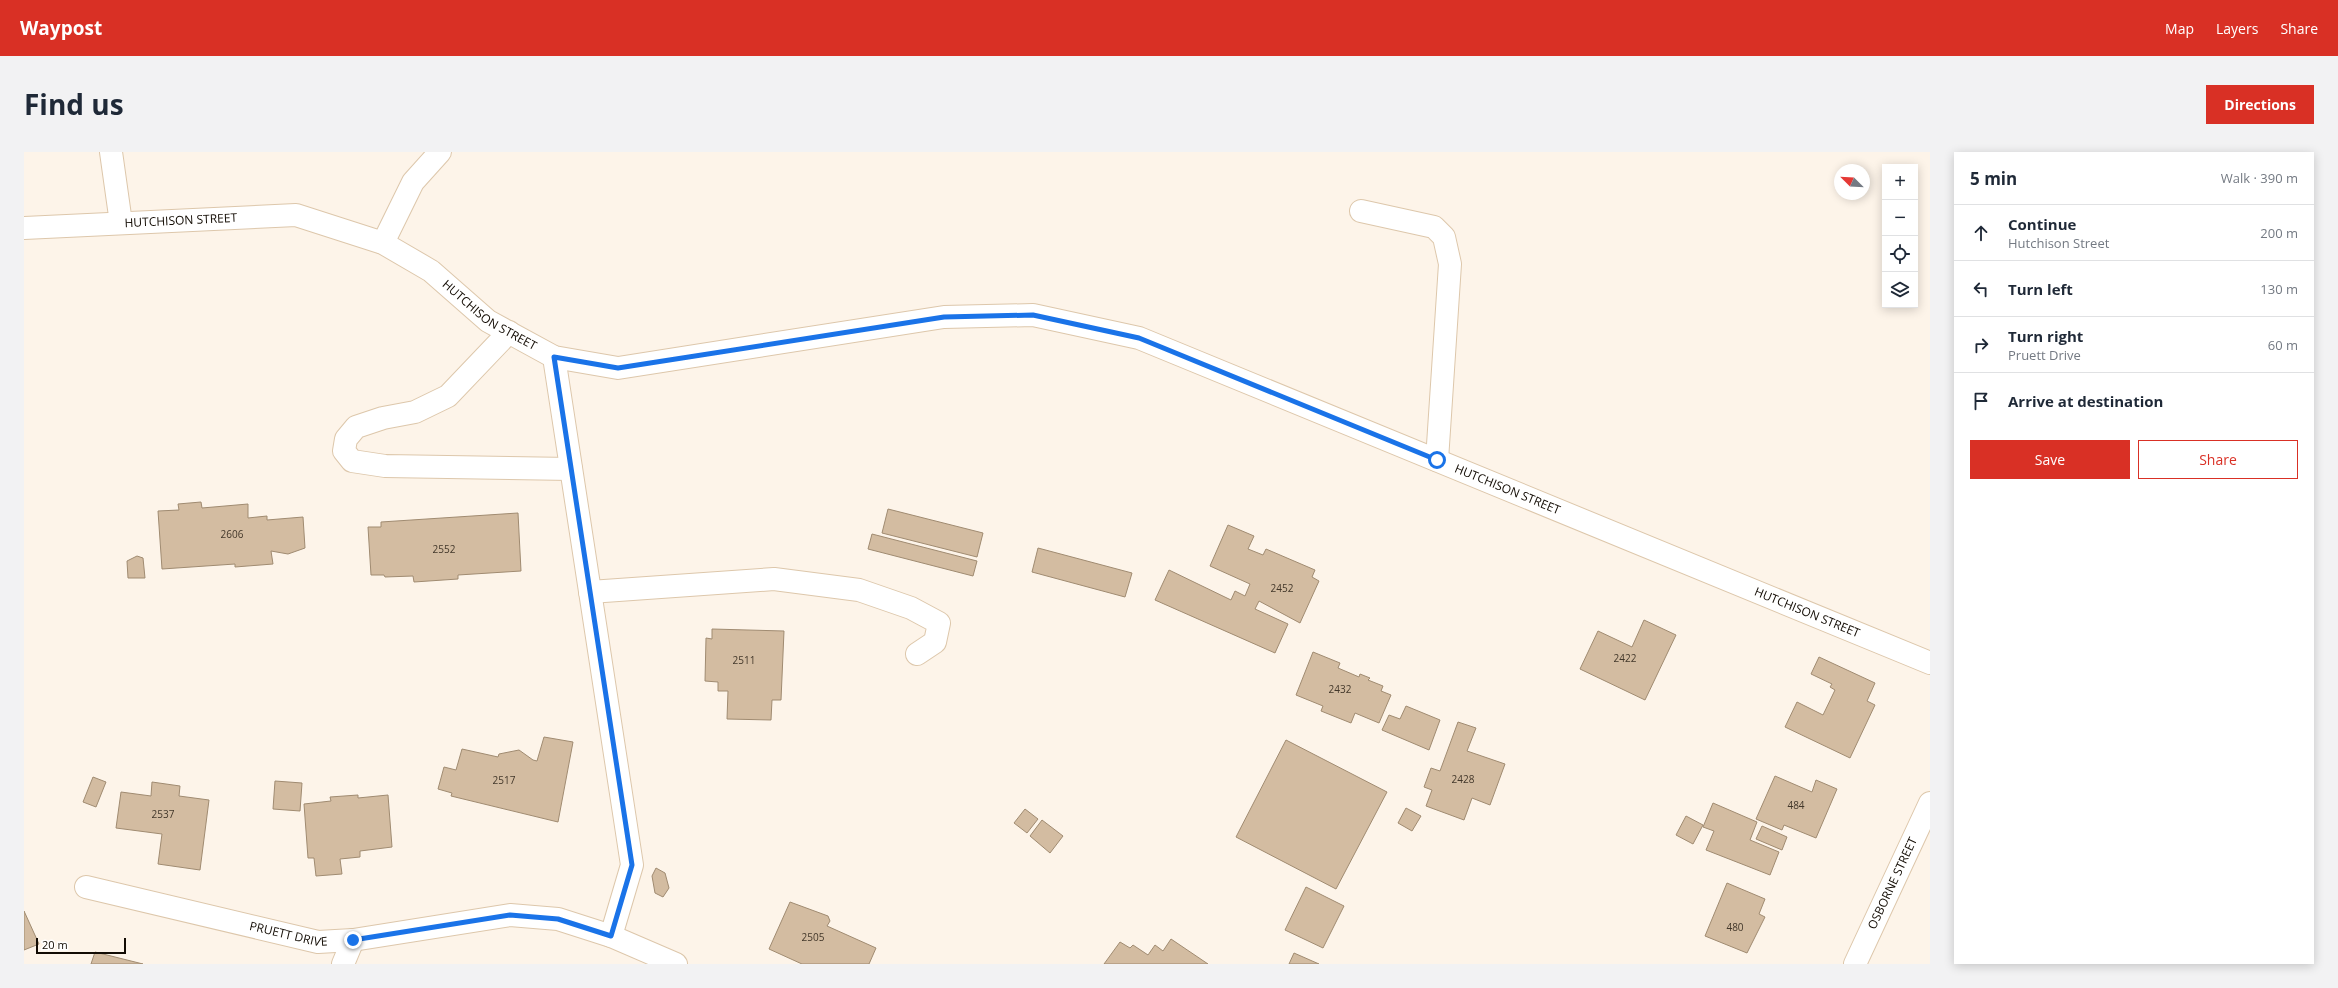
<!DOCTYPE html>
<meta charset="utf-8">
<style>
body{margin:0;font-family:"Open Sans",sans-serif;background:#f2f2f3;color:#1f2937}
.controls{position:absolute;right:12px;top:12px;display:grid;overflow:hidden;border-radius:0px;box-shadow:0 2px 10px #0003}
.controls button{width:36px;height:36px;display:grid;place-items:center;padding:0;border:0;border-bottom:1px solid #e0e1e3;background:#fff;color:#1f2937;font:20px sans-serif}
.compass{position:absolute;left:1810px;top:12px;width:36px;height:36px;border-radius:50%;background:#fff;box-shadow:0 2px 10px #0003;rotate:294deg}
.scale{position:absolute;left:12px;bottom:10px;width:90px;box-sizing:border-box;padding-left:4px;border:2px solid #120b03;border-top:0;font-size:11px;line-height:14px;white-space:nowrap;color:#120b03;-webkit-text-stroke:3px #fff;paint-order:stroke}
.stop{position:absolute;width:12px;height:12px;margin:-9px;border:3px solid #1a73e8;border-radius:50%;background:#fff}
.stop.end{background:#1a73e8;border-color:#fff;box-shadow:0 1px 4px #0008}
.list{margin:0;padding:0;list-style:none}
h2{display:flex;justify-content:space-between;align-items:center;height:52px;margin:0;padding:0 16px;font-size:17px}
h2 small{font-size:13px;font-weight:400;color:#747a83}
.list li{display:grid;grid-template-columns:26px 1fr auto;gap:12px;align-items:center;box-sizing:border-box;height:56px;padding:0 16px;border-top:1px solid #e0e1e3}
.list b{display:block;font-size:15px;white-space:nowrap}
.list p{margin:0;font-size:13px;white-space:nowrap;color:#747a83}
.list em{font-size:13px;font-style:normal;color:#747a83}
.actions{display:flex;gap:8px;padding:12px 16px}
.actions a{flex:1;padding:9px 0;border:1px solid #d93025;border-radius:0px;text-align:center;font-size:14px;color:#d93025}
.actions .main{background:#d93025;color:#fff}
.icon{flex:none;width:22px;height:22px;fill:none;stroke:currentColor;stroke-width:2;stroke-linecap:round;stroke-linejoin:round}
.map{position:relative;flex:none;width:1906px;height:812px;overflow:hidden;border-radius:0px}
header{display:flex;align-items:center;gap:24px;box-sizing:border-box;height:56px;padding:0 20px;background:#d93025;color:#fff}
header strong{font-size:19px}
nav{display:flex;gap:22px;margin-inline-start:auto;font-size:14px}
.intro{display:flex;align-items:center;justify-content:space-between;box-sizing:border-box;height:96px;padding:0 24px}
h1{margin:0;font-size:28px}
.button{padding:10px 18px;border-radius:0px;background:#d93025;color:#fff;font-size:14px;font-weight:700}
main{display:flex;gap:24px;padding:0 24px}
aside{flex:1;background:#fff;border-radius:0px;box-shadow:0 2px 10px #0003}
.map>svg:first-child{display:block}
.building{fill:#d3bca1;stroke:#a08b71}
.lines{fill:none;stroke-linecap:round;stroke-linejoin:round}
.minor-casing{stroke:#ddc7ab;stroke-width:24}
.minor{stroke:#fff;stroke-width:22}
.route{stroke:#1a73e8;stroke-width:5}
.labels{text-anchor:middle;stroke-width:3.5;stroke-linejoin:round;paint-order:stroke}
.number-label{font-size:10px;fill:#42372a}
.street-label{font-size:12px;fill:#120b03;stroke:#fff}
</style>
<header>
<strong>Waypost</strong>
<nav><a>Map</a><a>Layers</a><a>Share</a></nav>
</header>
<div class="intro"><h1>Find us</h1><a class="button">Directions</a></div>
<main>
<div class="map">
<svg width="1906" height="812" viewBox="0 0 1906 812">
<rect width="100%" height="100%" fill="#fdf4e9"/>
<path class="building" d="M177,350L178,356L224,352V366L243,364V368L279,365L281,396L264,402L247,399L249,412L211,415V412L138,417L134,359L155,358L154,352Z
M864,357L959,381L953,405L858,381Z
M494,361L497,419L434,423V427L390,430L389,424L361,425L360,423H347L344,375H357V370Z
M1204,373L1230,384L1224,397L1239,403L1242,397L1291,418L1288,425L1295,429L1276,471L1235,449L1231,457L1264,472L1251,501L1131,448L1145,418L1207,448L1211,439L1221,444L1226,432L1186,414Z
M848,382L953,409L949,424L844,397Z
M1014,396L1108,421L1101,445L1008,420Z
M113,404L119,406L121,426H104L103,409Z
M1620,468L1652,483L1621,548L1556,517L1574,479L1608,495Z
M688,477L760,479L757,548H748L747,568L703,567L704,539H694V530L681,529L682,486L688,487Z
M1289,500L1316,511L1314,516L1335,525L1336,522L1346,526L1344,528L1359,534L1357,539L1367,543L1355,571L1331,561L1327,571L1297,559L1299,554L1272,543Z
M1795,505L1851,531L1843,549L1851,553L1826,606L1761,575L1773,550L1799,563L1811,538L1806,535L1808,532L1787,522Z
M1382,554L1416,568L1405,598L1358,578L1365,563L1376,567Z
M1434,570L1452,576L1443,599L1481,612L1466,653L1448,646L1440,668L1402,654L1408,638L1400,635L1407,616L1416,619Z
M520,585L549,590L534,670L427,644L428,641L414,637L420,615L432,618L438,597L474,605L475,602L495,598L509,608L513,609Z
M1262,588L1363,640L1312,737L1212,685Z
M1751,624L1788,640L1792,628L1813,637L1792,686L1760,673L1758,678L1732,667Z
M69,625L82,630L72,655L59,650Z
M251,629L278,631L276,659L249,657Z
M128,630L156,634L155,644L185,648L176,718L134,712L138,682L92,676L97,640L127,644Z
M334,643V646L364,643L368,695L336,699V705L316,707L318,722L292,724L290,706H284L280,652L307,649L306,645Z
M1689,651L1733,670L1726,688L1755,700L1746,723L1682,698L1690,679L1679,675Z
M1382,656L1397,664L1388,679L1374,671Z
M1001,657L1014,667L1003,681L990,671Z
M1662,664L1679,673L1669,692L1652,683Z
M1018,668L1039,684L1026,701L1006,684Z
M1738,674L1763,685L1758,698L1732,687Z
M632,716L641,721L645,736L639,745L631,741L628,724Z
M1703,731L1741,747L1735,762L1741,765L1723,801L1681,784Z
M1282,735L1320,754L1299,796L1261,778Z
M766,750L804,764L806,769L803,774L852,796L845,812H778L745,797Z
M0,759L15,792L0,798Z
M1147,787L1184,812H1080L1096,790L1106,796L1109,793L1124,803L1131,793L1139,799Z
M71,800L119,812H67Z
M1270,801L1295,812H1265Z"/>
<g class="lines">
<g class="minor-casing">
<g id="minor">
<path d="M87,0L97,71"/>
<path d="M1337,59L1410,75L1420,85L1426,112L1413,308"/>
<path id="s1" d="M0,76L272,63L359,91L407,119L464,169L530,205L594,216L920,165L1009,163L1115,186L1906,511"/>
<path d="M359,91L389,30L416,0"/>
<path d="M485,180L424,244L391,260L359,266L332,275L322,287L320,299L328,309L361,314L547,317"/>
<path d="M530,205L608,713L587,784"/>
<path d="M566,440L750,427L835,438L887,456L915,471L911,490L893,502"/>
<path id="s2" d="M62,735L294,790L329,788L486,763L534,767L587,784L652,812"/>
<path d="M319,812L329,788"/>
<path id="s3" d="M1831,812L1906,651"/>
</g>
</g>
<use href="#minor" class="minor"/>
</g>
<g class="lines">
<path class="route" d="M329,788L486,763L534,767L587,784L608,713L530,205L594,216L920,165L1009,163L1115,186L1413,308"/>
</g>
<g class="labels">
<g class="number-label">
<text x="208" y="386">2606</text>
<text x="420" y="401">2552</text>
<text x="1258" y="440">2452</text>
<text x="1601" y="510">2422</text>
<text x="720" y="512">2511</text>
<text x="1316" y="541">2432</text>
<text x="1439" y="631">2428</text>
<text x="480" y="632">2517</text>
<text x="1772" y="657">484</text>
<text x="139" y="666">2537</text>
<text x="1711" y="779">480</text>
<text x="789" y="789">2505</text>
</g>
<g class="street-label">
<text dy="4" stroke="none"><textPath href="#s1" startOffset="157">HUTCHISON STREET</textPath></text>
<text dy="4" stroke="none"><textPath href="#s1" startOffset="493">HUTCHISON STREET</textPath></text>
<text dy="4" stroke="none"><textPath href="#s1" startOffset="1561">HUTCHISON STREET</textPath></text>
<text dy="4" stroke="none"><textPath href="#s1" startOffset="1885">HUTCHISON STREET</textPath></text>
<text dy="4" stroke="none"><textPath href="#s3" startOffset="89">OSBORNE STREET</textPath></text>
<text dy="4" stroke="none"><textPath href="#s2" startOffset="208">PRUETT DRIVE</textPath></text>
</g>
</g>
</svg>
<div class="controls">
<button>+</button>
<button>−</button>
<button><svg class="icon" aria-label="locate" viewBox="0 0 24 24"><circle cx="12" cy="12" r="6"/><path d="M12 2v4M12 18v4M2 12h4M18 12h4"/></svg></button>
<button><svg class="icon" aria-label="layers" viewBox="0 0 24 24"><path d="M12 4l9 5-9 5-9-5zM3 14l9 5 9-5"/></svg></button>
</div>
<svg class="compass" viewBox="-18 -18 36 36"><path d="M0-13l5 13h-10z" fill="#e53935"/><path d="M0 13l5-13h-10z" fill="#747a83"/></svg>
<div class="scale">20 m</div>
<div class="stop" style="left:1413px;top:308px"></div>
<div class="stop end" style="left:329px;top:788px"></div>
</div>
<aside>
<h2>5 min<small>Walk · 390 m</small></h2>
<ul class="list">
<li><svg class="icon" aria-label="ahead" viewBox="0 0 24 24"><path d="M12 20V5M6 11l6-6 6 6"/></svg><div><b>Continue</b><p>Hutchison Street</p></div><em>200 m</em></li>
<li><svg class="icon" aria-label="left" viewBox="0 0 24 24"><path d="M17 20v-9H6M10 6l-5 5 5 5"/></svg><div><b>Turn left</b></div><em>130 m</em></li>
<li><svg class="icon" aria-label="right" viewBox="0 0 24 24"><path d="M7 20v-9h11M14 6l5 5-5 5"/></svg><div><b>Turn right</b><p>Pruett Drive</p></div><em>60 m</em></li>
<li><svg class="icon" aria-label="arrive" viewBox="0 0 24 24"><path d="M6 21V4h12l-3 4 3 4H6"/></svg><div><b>Arrive at destination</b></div></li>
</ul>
<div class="actions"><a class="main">Save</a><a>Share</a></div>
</aside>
</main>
